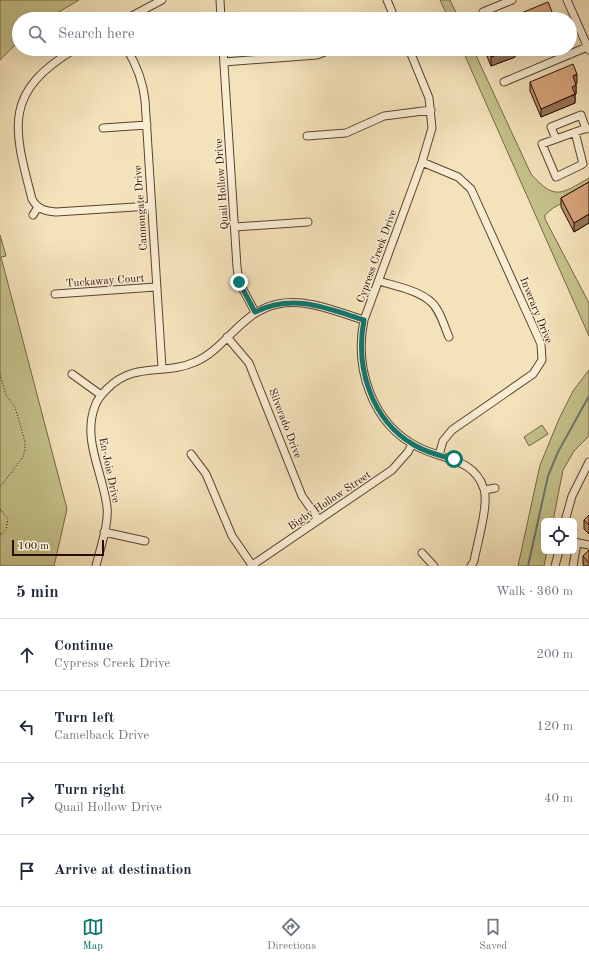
<!DOCTYPE html>
<meta charset="utf-8">
<style>
body{margin:0;font-family:"Old Standard TT",serif;background:#f6f6f7;color:#1f2937}
.controls{position:absolute;right:12px;bottom:12px;display:grid;overflow:hidden;border-radius:6px;box-shadow:0 4px 16px #0002}
.controls button{width:36px;height:36px;display:grid;place-items:center;padding:0;border:0;border-bottom:1px solid #e0e1e3;background:#fff;color:#1f2937;font:20px sans-serif}
.scale{position:absolute;left:12px;bottom:10px;width:92px;box-sizing:border-box;padding-left:4px;border:2px solid #2a0c00;border-top:0;font-size:11px;line-height:14px;white-space:nowrap;color:#2a0c00;-webkit-text-stroke:3px #f8ecd2;paint-order:stroke}
.stop{position:absolute;width:12px;height:12px;margin:-9px;border:3px solid #0f766e;border-radius:50%;background:#fff}
.stop.end{background:#0f766e;border-color:#fff;box-shadow:0 1px 4px #0008}
.list{margin:0;padding:0;list-style:none}
h2{display:flex;justify-content:space-between;align-items:center;height:52px;margin:0;padding:0 16px;font-size:17px}
h2 small{font-size:13px;font-weight:400;color:#747a83}
.list li{display:grid;grid-template-columns:26px 1fr auto;gap:12px;align-items:center;box-sizing:border-box;height:72px;padding:0 16px;border-top:1px solid #e0e1e3}
.list b{display:block;font-size:15px;white-space:nowrap}
.list p{margin:0;font-size:13px;white-space:nowrap;color:#747a83}
.list em{font-size:13px;font-style:normal;color:#747a83}
.icon{flex:none;width:22px;height:22px;fill:none;stroke:currentColor;stroke-width:2;stroke-linecap:round;stroke-linejoin:round}
.map{position:relative;flex:none;width:589px;height:566px;overflow:hidden}
.search{position:absolute;background:#fff;box-shadow:0 4px 16px #0002;left:12px;right:12px;top:12px;height:44px;display:flex;align-items:center;gap:10px;box-sizing:border-box;padding:0 14px;border-radius:22px;color:#747a83;font-size:15px}
.sheet{height:340px;background:#fff}
nav{display:flex;justify-content:space-around;align-items:center;box-sizing:border-box;height:56px;border-top:1px solid #e0e1e3;background:#fff;font-size:11px;color:#747a83}
nav a{display:grid;justify-items:center;gap:2px}
nav .on{color:#0f766e}
.map>svg:first-child{display:block}
.green{fill:#c4c18a;stroke:#776645}
.lines{fill:none;stroke-linecap:round;stroke-linejoin:round}
.stream{stroke:#717670;stroke-width:2}
.minor-casing{stroke:#5c422e;stroke-width:9}
.path{stroke:#2a0c00;stroke-width:1;stroke-dasharray:1 2;stroke-linecap:butt}
.minor{stroke:#f8ecd2;stroke-width:7}
.wall{fill:#b98e6b;stroke:#2a0c00}
.shaded-wall{fill:#967457;stroke:#2a0c00}
.building{fill:#d7a57c;stroke:#2a0c00}
.route{stroke:#0f766e;stroke-width:5}
.labels{text-anchor:middle;stroke-width:3;stroke-linejoin:round;paint-order:stroke}
.street-label{font-size:11px;fill:#2a0c00;stroke:#f8ecd2}
</style>
<div class="map">
<svg width="589" height="566" viewBox="0 0 589 566">
<rect width="100%" height="100%" fill="#f4e2ba"/>
<filter id="stains"><feTurbulence type="fractalNoise" baseFrequency=".005" numOctaves="4"/><feColorMatrix values="0 0 0 0 .2 0 0 0 0 .09 0 0 0 0 .02 0 0 0 .5 -.17"/></filter>
<radialGradient id="worn" r=".72"><stop offset=".6" stop-color="#630" stop-opacity="0"/><stop offset="1" stop-color="#630" stop-opacity=".3"/></radialGradient>
<path class="green" d="M0,0H79L47,19H19V41L0,60Z
M440,0H450L459,19H449Z
M462,49H473L531,174C555,201 561,194 589,178V188L553,208L545,215V219L589,303V336Z
M0,235L6,256L1,257L67,509L54,566H0Z
M589,370V436L574,451L563,470L553,521H544V551H547L544,566H518L540,465L559,419L573,391Z
M542,425L548,434L529,446L524,437Z"/>
<g class="lines">
<path class="stream" d="M528,566L548,476L558,452L589,396"/>
<g class="minor-casing">
<path id="minor" d="M220,0L221,19
M387,0L395,19
M567,0L589,50
M483,12L512,0
M126,19L162,0
M75,49C3,92 13,127 32,199C37,209 45,211 56,212L151,206
M127,49C137,66 143,81 145,100L162,368
M223,49L237,267L239,282L255,312
M409,49L429,98L432,128L422,162L364,320C354,368 372,424 418,447C443,460 474,458 484,489C489,504 477,544 474,561L471,566
M224,62L317,55L332,49
M504,82L587,47
M103,128L147,125
M575,132L583,164L556,177L542,144L584,129L589,128
M307,136L346,133L384,116L431,110
M556,139L551,127L581,115L586,129
M422,162L458,177L471,189L541,344L542,360L533,374L452,430L443,441L439,455
M33,215L38,207
M235,227L308,222
M379,281C395,286 417,290 430,301C440,309 444,326 449,337
M55,294L156,287
M227,337L249,363L302,496L319,520
M72,374L101,395
M191,454L206,474L232,536L252,565
M485,490L495,488
M565,521L572,496L589,462
M104,532L145,541
M574,542L589,545
M422,553L434,566
M96,566C100,548 109,525 107,507C103,473 82,440 95,406C97,399 102,394 107,389C134,361 164,376 195,362C226,349 241,311 278,304C307,298 337,312 364,320
M251,566L392,470L408,452L412,444
M555,566L559,551
M573,566L577,543"/>
</g>
<path class="path" d="M0,374L6,395L15,407L25,442V449L23,457L0,487
M0,509L8,519L6,529L2,534H0"/>
<use href="#minor" class="minor"/>
</g>
<path class="wall" d="M484,49H515V57L491,66Z
M530,82L577,83H576V94H575V103L541,117L530,91Z
M589,182V223L574,232L561,207V198Z
M589,515V534L584,529V520Z
M589,550V566H584L583,565V556Z"/>
<path class="shaded-wall" d="M512,49H515V57L491,66V57Z
M525,49H531L525,51Z
M577,74V83L573,85V76Z
M576,85V94L572,96V87Z
M575,94V103L541,117V109Z
M589,214V223L574,232V223Z"/>
<path class="building" d="M548,2L555,19H507Z
M488,49H512L491,57Z
M573,64L577,74L573,76L576,85L572,87L575,94L541,109L530,82Z
M589,182V214L574,223L561,198Z
M589,515V525L584,520Z
M589,550V563L583,556Z"/>
<g class="lines">
<path class="route" d="M239,282L255,312C293,293 326,308 364,320C355,367 371,420 414,445C426,452 440,456 454,459"/>
</g>
<g class="labels">
<g class="street-label">
<text transform="translate(221 184) rotate(-94)" y="4">Quail Hollow Drive</text>
<text transform="translate(140 208) rotate(-94)" y="4">Cannongate Drive</text>
<text transform="translate(376 256) rotate(-70)" y="4">Cypress Creek Drive</text>
<text transform="translate(105 280) rotate(-4)" y="4">Tuckaway Court</text>
<text transform="translate(537 310) rotate(68)" y="4">Inverary Drive</text>
<text transform="translate(286 423) rotate(69)" y="4">Silverado Drive</text>
<text transform="translate(110 470) rotate(78)" y="4">En-Joie Drive</text>
<text transform="translate(329 500) rotate(-34)" y="4">Bigby Hollow Street</text>
</g>
</g>
<rect width="100%" height="100%" filter="url(#stains)"/>
<rect width="100%" height="100%" fill="url(#worn)"/>
</svg>
<div class="controls">
<button><svg class="icon" aria-label="locate" viewBox="0 0 24 24"><circle cx="12" cy="12" r="6"/><path d="M12 2v4M12 18v4M2 12h4M18 12h4"/></svg></button>
</div>
<div class="scale">100 m</div>
<div class="stop" style="left:454px;top:459px"></div>
<div class="stop end" style="left:239px;top:282px"></div>
<div class="search"><svg class="icon" aria-label="search" viewBox="0 0 24 24"><circle cx="10" cy="10" r="6"/><path d="M15 15l6 6"/></svg>Search here</div>
</div>
<section class="sheet">
<h2>5 min<small>Walk · 360 m</small></h2>
<ul class="list">
<li><svg class="icon" aria-label="ahead" viewBox="0 0 24 24"><path d="M12 20V5M6 11l6-6 6 6"/></svg><div><b>Continue</b><p>Cypress Creek Drive</p></div><em>200 m</em></li>
<li><svg class="icon" aria-label="left" viewBox="0 0 24 24"><path d="M17 20v-9H6M10 6l-5 5 5 5"/></svg><div><b>Turn left</b><p>Camelback Drive</p></div><em>120 m</em></li>
<li><svg class="icon" aria-label="right" viewBox="0 0 24 24"><path d="M7 20v-9h11M14 6l5 5-5 5"/></svg><div><b>Turn right</b><p>Quail Hollow Drive</p></div><em>40 m</em></li>
<li><svg class="icon" aria-label="arrive" viewBox="0 0 24 24"><path d="M6 21V4h12l-3 4 3 4H6"/></svg><div><b>Arrive at destination</b></div></li>
</ul>
</section>
<nav>
<a class="on"><svg class="icon" aria-label="map" viewBox="0 0 24 24"><path d="M3 6l6-2 6 2 6-2v14l-6 2-6-2-6 2zM9 4v14M15 6v14"/></svg>Map</a>
<a><svg class="icon" aria-label="directions" viewBox="0 0 24 24"><path d="M12 3l9 9-9 9-9-9zM9 14v-3h6M13 9l2 2-2 2"/></svg>Directions</a>
<a><svg class="icon" aria-label="saved" viewBox="0 0 24 24"><path d="M7 4h10v16l-5-4-5 4z"/></svg>Saved</a>
</nav>
